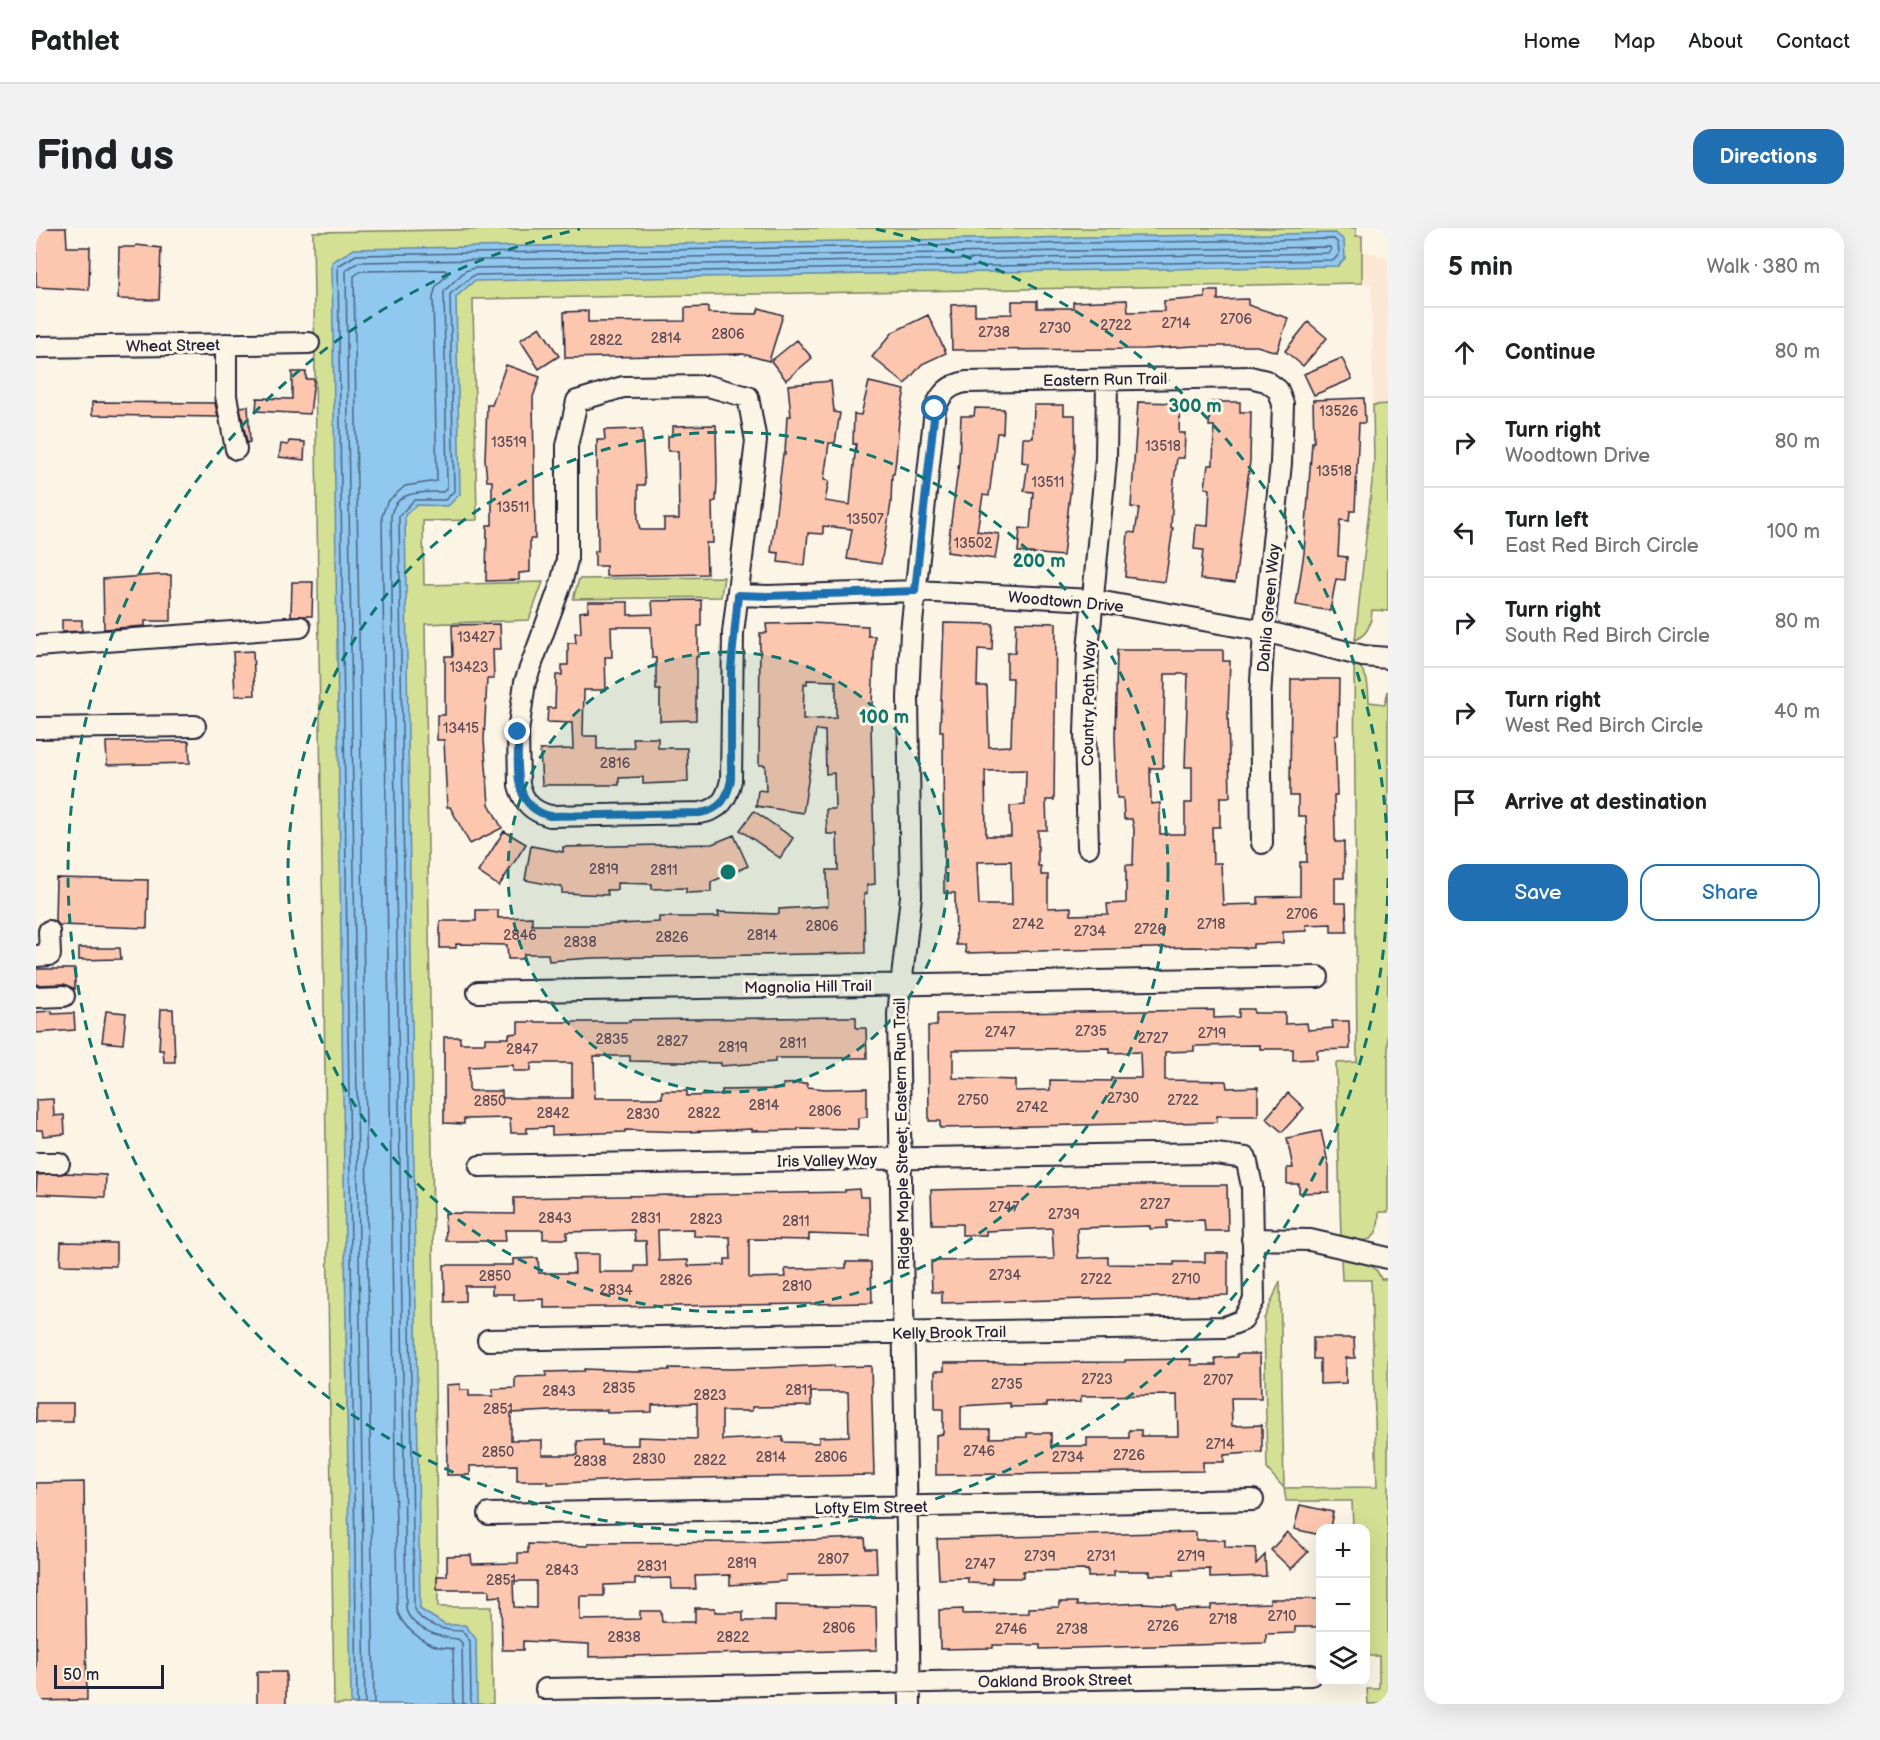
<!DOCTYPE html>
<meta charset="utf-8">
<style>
body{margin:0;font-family:"Balsamiq Sans",sans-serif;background:#f2f2f2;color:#202124}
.controls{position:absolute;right:18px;bottom:18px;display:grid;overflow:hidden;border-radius:12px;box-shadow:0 6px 24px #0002}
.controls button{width:54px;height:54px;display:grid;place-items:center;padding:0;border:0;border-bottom:2px solid #e0e0e0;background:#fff;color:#202124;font:30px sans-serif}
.scale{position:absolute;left:18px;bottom:15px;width:110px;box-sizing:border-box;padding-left:6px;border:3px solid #22223b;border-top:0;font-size:16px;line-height:21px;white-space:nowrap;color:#22223b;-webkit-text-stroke:4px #fcf5e5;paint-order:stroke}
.stop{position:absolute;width:18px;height:18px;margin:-14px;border:4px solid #1f6fb2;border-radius:50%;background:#fff}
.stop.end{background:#1f6fb2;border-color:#fff;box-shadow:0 2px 6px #0008}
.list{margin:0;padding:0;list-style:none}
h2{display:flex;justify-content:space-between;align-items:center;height:78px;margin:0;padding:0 24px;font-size:26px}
h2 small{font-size:20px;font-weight:400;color:#757577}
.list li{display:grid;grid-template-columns:39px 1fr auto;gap:18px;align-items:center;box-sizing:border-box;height:90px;padding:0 24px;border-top:2px solid #e0e0e0}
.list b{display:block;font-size:22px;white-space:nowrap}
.list p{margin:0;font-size:20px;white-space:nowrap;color:#757577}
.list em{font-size:20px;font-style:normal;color:#757577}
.actions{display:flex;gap:12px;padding:18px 24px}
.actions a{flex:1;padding:14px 0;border:2px solid #1f6fb2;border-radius:18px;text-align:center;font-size:21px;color:#1f6fb2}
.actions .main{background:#1f6fb2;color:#fff}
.icon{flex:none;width:33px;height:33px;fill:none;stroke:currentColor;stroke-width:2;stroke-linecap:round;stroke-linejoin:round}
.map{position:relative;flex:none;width:1352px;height:1476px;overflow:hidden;border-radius:18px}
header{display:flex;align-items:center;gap:36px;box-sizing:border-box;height:84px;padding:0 30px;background:#fff;border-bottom:2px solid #e0e0e0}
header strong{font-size:28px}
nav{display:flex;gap:33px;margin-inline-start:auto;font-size:21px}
.intro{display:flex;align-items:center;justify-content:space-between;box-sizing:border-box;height:144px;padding:0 36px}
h1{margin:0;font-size:42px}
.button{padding:15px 27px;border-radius:18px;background:#1f6fb2;color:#fff;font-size:21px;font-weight:700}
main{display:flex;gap:36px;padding:0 36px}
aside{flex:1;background:#fff;border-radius:18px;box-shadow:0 6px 24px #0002}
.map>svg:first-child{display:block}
.built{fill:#fce7d5}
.green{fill:#d4e093;stroke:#7b8167;stroke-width:1.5}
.water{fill:#91c8ef;stroke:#6586a7;stroke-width:1.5}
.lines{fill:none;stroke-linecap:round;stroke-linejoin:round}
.shore{stroke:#4e6483;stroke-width:1.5}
.building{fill:#fdc6af;stroke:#22223b;stroke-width:1.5;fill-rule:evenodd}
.minor-casing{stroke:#22223b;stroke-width:24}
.minor{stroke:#fcf5e5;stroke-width:20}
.route{stroke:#1f6fb2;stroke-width:8}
.ring{fill:none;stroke:#0f766e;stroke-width:3;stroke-dasharray:10 8}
.labels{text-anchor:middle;stroke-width:6;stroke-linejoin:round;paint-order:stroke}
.number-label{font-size:14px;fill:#594b58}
.street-label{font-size:16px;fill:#22223b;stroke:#fcf5e5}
.centre{fill:#0f766e;stroke:#fcf5e5;stroke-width:3}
.ring-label{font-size:18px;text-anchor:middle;font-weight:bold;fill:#0f766e;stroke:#fcf5e5;stroke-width:6;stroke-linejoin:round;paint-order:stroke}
</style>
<header>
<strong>Pathlet</strong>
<nav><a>Home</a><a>Map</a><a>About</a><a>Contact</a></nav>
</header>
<div class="intro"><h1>Find us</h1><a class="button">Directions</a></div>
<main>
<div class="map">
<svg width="1352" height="1476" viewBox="0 0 1352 1476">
<rect width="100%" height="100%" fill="#fcf5e5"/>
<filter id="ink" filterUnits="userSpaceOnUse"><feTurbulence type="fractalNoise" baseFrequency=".0167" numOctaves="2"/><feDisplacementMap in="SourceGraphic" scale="12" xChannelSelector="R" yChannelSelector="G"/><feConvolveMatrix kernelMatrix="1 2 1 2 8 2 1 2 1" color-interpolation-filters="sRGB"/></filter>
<g filter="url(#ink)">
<path class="built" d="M1326,22L1352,30V176L1337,177L1335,56L1326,55Z"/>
<path class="green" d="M540,0H1320V8H1326V55L437,71L441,292L387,293L388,357L507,354L493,392L389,396L402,1379H455L457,1476H298L277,4Z
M1352,176V383L1336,382C1335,395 1333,406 1319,412L1338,235L1337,177Z
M688,349L685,369L537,371L543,351Z
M1318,434C1333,445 1332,457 1333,474L1349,476L1352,463V984H1343C1343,1016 1332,1015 1305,1010L1300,835L1321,834Z
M1305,1029C1322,1033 1339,1033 1345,1051H1352V1476H1332L1331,1461H1343V1428H1332L1330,1300H1317L1316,1273H1250L1248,1260L1231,1241L1228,1091L1244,1053L1248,1260L1341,1259L1335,1052H1306Z"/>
<path class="water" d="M1299,5L1308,12L1309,30L1302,38L438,53L420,69L424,266L412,278L381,277L369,287L384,1381L409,1397H429L440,1411L441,1476H315L296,34L318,21Z"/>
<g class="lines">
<path class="shore" d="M321,1476L302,38L320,27L1298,11L1302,15L1303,26L1298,32L438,47L414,66L418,263L409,272H378L363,288L378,1380C384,1397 410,1403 426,1403L434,1413L435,1476
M329,1476L310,42L323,34L1294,19L1295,22L1292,25L438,40L429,43L408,63L411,260L407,264C387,264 359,262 355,288L370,1381C375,1401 405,1410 422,1411L426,1415L427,1476
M338,1476L318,48L325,43L409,42L412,46L400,58L397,69L401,253L369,258L351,274L346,288L361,1381C364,1398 387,1415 403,1419C408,1420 413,1420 417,1421L418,1476"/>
</g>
<path class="building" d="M0,0H30L31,19H54L53,62L0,59Z
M100,17L125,20L123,72L82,71L83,19H99Z
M1169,63H1182V72L1212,71V77L1252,90L1241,124L1221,118H1158L1108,121L916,122L915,77L939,76V87L976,86V73H1001V80H1037V74L1091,72L1092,84L1128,83V73L1169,70Z
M672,79V85L721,86L723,80L747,87L733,133L707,126L529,130L528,84L552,83V94L649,93V80Z
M892,87L910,125L886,136L869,156L836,129L857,104Z
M1272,94L1291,110L1267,138L1249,123Z
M504,99L523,128L503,141L484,112Z
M761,112L776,130L750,152L735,133Z
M1306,130L1316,151L1278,167L1268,146Z
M470,137L504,149L497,169L499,311H494V344L483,345V352L450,353L451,297H456V253H451L449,231L451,177H456Z
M256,144H270V151H278L274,186L220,183L221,170L256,171Z
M795,153L798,184L804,185L799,215H793L788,252L793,253L789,273L814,277L820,216H817L818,186L825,187L833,154L869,162L863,192L860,231L858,246H856L855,275L845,336L811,331L816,301L787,298V306L772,305L769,337L742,334L743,325L735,324L747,226H749L751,188H755L752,157Z
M1328,170L1329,195H1323L1319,283H1314L1313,293L1304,292L1302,328L1311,329L1309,352L1300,351L1294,383L1260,377L1268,325L1276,214H1278L1277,172Z
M56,174L179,175L182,189L56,187Z
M1102,174L1144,175L1143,205H1149L1148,230H1141L1137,262L1135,300H1137L1129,354L1089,349L1092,304L1099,305L1103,280L1095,279Z
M1174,174H1204V184H1215L1214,233L1199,355L1164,351L1167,322L1158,321L1160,297L1172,298L1174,261L1169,260L1172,237H1177L1178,198H1173Z
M998,177H1028V187H1039V221L1027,328L982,324L984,300L994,301L997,264L988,263L992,235L986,234L987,210H997Z
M212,178L214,214L211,215L204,179Z
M939,180L968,181L967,205H961L953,268L947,267L941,303L963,306L959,331L911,324L923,234L925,188H938Z
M680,197L681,252L680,273L676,274L677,315H670L671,346L570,348V338H559V323H562L561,212H569L568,202L606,201L609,257H602V292L604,302H628V291H643L642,223H632V208H637V198Z
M253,213L269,214L268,232L243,229L245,216L252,217Z
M123,347H135V393H109V398L68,401L67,351Z
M256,354H277L276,388H255Z
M665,372V398H662V429H660V492L624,493V462H620V430H616L615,399H575L576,429H569L570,462H548L547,508H561V521L598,520L597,510H622V520H651L652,554L607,556V549L583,550V557H506L504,522L537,521L536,495L511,494L512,480H519L520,447H526V437H532V415H540L539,405H545L544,384L552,383V374H592V387L617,386L616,373Z
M26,392H46V403L26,404Z
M980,394L1020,395L1018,572H1010L1011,602H1002V638H1005V647H1012V680L1035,679V687L1072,686L1071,676L1090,675V637H1097L1098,601L1096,591H1088L1087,570H1081L1079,509L1081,422H1187V433H1194L1192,484L1194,569H1184V599H1176L1177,635H1185L1187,677L1222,676V669L1264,668V634H1271L1270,588H1262V568H1254L1255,451H1303L1302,507H1299L1301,567H1298L1299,603V614H1308V650H1299V675H1310L1311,704H1295V696L1270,697L1271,703L1247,704V715L1217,716V720L1156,719L930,725L929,717H920L919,665H908L907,503H904L908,395L957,396L956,422L942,421L941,458H951L953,519L975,518L977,450H971V425H979ZM1129,446H1152L1149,539H1156V575H1149V606H1124V575L1115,576L1114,540H1127ZM990,542L989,577L974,578L975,608H950L949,543ZM975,633L976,677H943L941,634Z
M774,395L832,398V408H839L835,499L839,656L831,657V666H828L829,725L556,730L513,733L512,726H488V731H472L471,717L420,716V720H404V693H440V682H462V690L496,689V697H562L623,694V689H683L682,684L743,686V681L792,678L791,642H802L801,606H791L790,581H799L798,545L790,546L789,503L780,502L767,585L720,578L722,562L730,563L729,537H723L724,405H731L730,396ZM771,452L800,453V490L767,492L768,456H771Z
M464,396L465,421H457L458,451H451L448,512L453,576L466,600L434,616L414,579H411L408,512H401V487H409V428H417L416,397Z
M217,423L219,467L199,468L197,424Z
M153,513L154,535L71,537L70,514Z
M718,583L757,610L744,630L704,602Z
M468,603L490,616L463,658L442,644Z
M698,607L712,638L675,654V664L650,665V660L616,661V656L581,655V662H571L572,667L526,665V659L489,652L495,618L527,624V619L676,616Z
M20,650L112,652L111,700L23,697L19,693Z
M43,720H84L85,731L43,732Z
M0,741H39V761L28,756L0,757Z
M125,781H137L139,834H128L127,822H123Z
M1203,781H1218V785H1249V796L1271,795L1272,802L1297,800L1296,793H1313L1314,821L1281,822V831L1257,832V821H1224V817L1158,818V823L1129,824V852L1190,853L1191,860L1222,859V888H1181V894L904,900V893H893L892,798H901V786L1178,782V790L1203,789ZM1074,820V825L1104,824L1105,850H1075V853L1014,852V862L979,863V852L917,850V822Z
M16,783V786L38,785L39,802L0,805V784Z
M70,783L90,785L87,816L66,814Z
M805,789H820V800H830L831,830H739V834L685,838V835L594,833V828H558L559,870H626V863H651V868L686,867V862L747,861V856L771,855V859L789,861L831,860V889L822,890V901L762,900V902L716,903V901L650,904L589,902V904L516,907V899L491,900V905H475L474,890L428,891V896L408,895V809H424V815H449V810H473V806L482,805V794H594L593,792ZM499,835H536V870H466V863H433V839L477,837V843H495V836Z
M1252,865L1268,880L1246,904L1230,890Z
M17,871L18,888L28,887L29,906L7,908L6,902H0V872Z
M1285,903L1293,939V964L1263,965V956H1251V940H1257L1251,910Z
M29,945L70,947L69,969L0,966L1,947Z
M1084,957H1191L1192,1003H1169L1168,992L1131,993V1000L1114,1001V998L1041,1000L1042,1030L1072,1029V1036L1138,1037V1034H1169V1025H1192V1067L906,1075V1064H896L895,1033L1018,1031L1016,1000L950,1003V1007H926V996H896L895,962Z
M823,961L824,969H833L834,1008L773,1006V1012L713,1011V1050L750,1049L749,1041L810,1040V1034H835L836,1075L508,1080V1071L478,1072V1066H456V1058H429V1073L409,1074L408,1037H477V1031L502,1030L503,1045H539L538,1026H563V1044H599V1038H611L610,1013H599L598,1002L531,1004V1011H507V1002H469L470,1013H410L409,985L478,986V970L809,964V962ZM658,1001V1008L694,1009L695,1031H689V1037L652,1038V1032L623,1033L622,1002Z
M25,1014L80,1015V1038L24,1037Z
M1277,1110H1318L1319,1130H1310V1155L1284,1156V1131H1277Z
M1201,1126H1224L1225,1170H1195L1196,1198L1226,1197V1224L1188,1227V1234H1167V1243L900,1247V1207L907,1206V1181H899V1143H908V1135L1089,1134V1132L1155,1131V1137H1180L1179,1130L1201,1129ZM1141,1167L1142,1208H1105V1202H1093V1210H1051V1218H1015V1205H991V1209L954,1210V1201H925V1178L974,1175V1179L1011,1178V1175L1045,1174V1168Z
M798,1137V1139L835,1138L838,1247L601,1251L511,1256V1253H481V1237L434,1238V1247H411L410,1157L424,1156V1162H433V1168H457V1161L479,1160V1149L510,1148V1144L548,1143V1141L601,1143L633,1142V1140L697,1141ZM775,1164H812L813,1208L783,1209V1215L747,1214V1209L686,1212V1183H716V1179L775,1178ZM661,1175V1211L602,1209V1217H566V1212L541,1213L542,1227H506V1212H475V1185L535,1182H571V1185L616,1184V1177Z
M0,1175H37V1194H0Z
M48,1254L51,1472L0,1473V1255Z
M1264,1277L1297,1284L1294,1300H1284V1307L1258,1301Z
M1160,1304V1312H1189V1319L1220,1320V1336L1229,1327L1230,1348L1174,1350V1341L1138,1342V1347H1114V1343H1078V1348L1052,1349V1342L987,1343V1350H956V1356L932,1355V1350L903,1351L901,1311Z
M1251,1304L1272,1324L1255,1341L1235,1322Z
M829,1310L830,1321H840L841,1345L750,1347V1353L694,1357V1347L659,1348L660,1361H636L635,1350L599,1351V1356L568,1357V1368H544V1392L604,1391V1383H625L626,1394H659V1380H679V1384H707V1393H739V1377L840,1379L841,1422L553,1429V1416L487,1413V1422H466L465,1368L453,1369V1362H401V1348H411V1328L435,1327L436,1336L482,1335V1325H492V1316L552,1318V1315L717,1314ZM477,1353H500V1380L478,1379Z
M1234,1371H1284V1399H1259V1405L1230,1406V1415L1004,1421V1417H957V1420L904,1421L903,1382L927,1381V1386L993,1385V1380L1023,1379V1374H1041V1378L1107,1375L1139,1377V1382L1175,1381V1377L1234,1375Z
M221,1444H250V1476H221Z"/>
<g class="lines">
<g class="minor-casing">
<path id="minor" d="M190,116V168L200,221
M0,119L273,115
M672,158L712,169L720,213L697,405L695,552C691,571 684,582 664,585L514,588C496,583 488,575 483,557L482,504L489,454L525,356L531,332V218L541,173L587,159Z
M702,367L732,368L879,363L1056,372L1228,403L1327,428L1352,430
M0,418L264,399
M0,500L159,498
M1052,619L1049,505L1052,422L1070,231L1071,152
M0,728L14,727L13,703
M442,764L1282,749
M0,769L28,768
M0,935H23
M444,938L1172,925L1210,930L1216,958L1218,1072L1207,1092L1189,1099L452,1112
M1216,1011L1274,1012L1352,1030
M453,1286L1217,1272
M510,1461L1275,1447
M874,1476L862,786L875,668L872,470L875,404L899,181C905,165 913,157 930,154L1214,149L1230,153L1242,162L1247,176L1245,235L1228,403L1224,471L1226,615"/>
</g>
<use href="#minor" class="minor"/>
</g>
</g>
<g class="lines" filter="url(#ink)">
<path class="route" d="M482,504C483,537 474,578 514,588L664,585C684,582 691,571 695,552V441L702,367L732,368L879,363L899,181"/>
</g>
<circle cx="692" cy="644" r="220" fill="#0f766e" fill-opacity=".12"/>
<g class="ring">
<circle cx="692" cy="644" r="220"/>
<circle cx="692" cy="644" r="440"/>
<path d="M1352 650A660 660 0 1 1 544 1M840 1A660 660 0 0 1 1352 638"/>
</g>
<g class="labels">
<g class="number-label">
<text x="1200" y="96">2706</text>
<text x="1140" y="100">2714</text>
<text x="1080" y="102">2722</text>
<text x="1019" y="105">2730</text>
<text x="958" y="109">2738</text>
<text x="692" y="111">2806</text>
<text x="630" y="115">2814</text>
<text x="570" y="117">2822</text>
<text x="1303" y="188">13526</text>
<text x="473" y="219">13519</text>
<text x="1127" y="223">13518</text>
<text x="1298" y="248">13518</text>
<text x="1012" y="259">13511</text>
<text x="477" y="284">13511</text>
<text x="829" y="296">13507</text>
<text x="937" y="320">13502</text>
<text x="440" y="414">13427</text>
<text x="433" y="444">13423</text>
<text x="425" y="505">13415</text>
<text x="579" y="540">2816</text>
<text x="568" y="646">2819</text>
<text x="628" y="647">2811</text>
<text x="1266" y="691">2706</text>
<text x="992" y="701">2742</text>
<text x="1175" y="701">2718</text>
<text x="786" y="703">2806</text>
<text x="1114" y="706">2726</text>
<text x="1054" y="708">2734</text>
<text x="484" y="712">2846</text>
<text x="726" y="712">2814</text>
<text x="636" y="714">2826</text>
<text x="544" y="719">2838</text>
<text x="1055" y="808">2735</text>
<text x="964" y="809">2747</text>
<text x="1176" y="810">2719</text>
<text x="1117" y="815">2727</text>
<text x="576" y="816">2835</text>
<text x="636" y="818">2827</text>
<text x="757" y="820">2811</text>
<text x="697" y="824">2819</text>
<text x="486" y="826">2847</text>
<text x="1087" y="875">2730</text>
<text x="937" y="877">2750</text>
<text x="1147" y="877">2722</text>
<text x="454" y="878">2850</text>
<text x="728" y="882">2814</text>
<text x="996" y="884">2742</text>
<text x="789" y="888">2806</text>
<text x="517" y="890">2842</text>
<text x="668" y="890">2822</text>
<text x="607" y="891">2830</text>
<text x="1119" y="981">2727</text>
<text x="968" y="984">2747</text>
<text x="1028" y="991">2739</text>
<text x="519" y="995">2843</text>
<text x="610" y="995">2831</text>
<text x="670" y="996">2823</text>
<text x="760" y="998">2811</text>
<text x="969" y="1052">2734</text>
<text x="459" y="1053">2850</text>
<text x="1060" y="1056">2722</text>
<text x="1150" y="1056">2710</text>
<text x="640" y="1057">2826</text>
<text x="761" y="1063">2810</text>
<text x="580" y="1067">2834</text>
<text x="1061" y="1156">2723</text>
<text x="1182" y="1157">2707</text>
<text x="971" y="1161">2735</text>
<text x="583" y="1165">2835</text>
<text x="763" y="1167">2811</text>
<text x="523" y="1168">2843</text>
<text x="674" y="1172">2823</text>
<text x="462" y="1186">2851</text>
<text x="1184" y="1221">2714</text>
<text x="943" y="1228">2746</text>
<text x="462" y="1229">2850</text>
<text x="1093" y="1232">2726</text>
<text x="735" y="1234">2814</text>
<text x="795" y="1234">2806</text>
<text x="1032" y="1234">2734</text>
<text x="613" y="1236">2830</text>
<text x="674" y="1237">2822</text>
<text x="554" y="1238">2838</text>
<text x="1004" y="1333">2739</text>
<text x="1065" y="1333">2731</text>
<text x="1155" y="1333">2719</text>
<text x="797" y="1336">2807</text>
<text x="706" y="1340">2819</text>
<text x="944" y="1341">2747</text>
<text x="616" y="1343">2831</text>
<text x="526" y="1347">2843</text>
<text x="465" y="1357">2851</text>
<text x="1246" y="1393">2710</text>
<text x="1187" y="1396">2718</text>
<text x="1127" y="1403">2726</text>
<text x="803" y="1405">2806</text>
<text x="975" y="1406">2746</text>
<text x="1036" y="1406">2738</text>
<text x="588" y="1414">2838</text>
<text x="697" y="1414">2822</text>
</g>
<g class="street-label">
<text transform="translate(137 117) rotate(-1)" y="6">Wheat Street</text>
<text transform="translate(1069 151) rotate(-1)" y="6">Eastern Run Trail</text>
<text transform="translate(1030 373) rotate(5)" y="6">Woodtown Drive</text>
<text transform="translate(1232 380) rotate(-85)" y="6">Dahlia Green Way</text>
<text transform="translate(1052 475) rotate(-89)" y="6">Country Path Way</text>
<text transform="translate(772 758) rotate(-1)" y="6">Magnolia Hill Trail</text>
<text transform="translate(865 906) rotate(-91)" y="6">Ridge Maple Street; Eastern Run Trail</text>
<text transform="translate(791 932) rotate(-1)" y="6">Iris Valley Way</text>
<text transform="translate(913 1104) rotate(-1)" y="6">Kelly Brook Trail</text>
<text transform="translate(835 1279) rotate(-1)" y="6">Lofty Elm Street</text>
<text transform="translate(1019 1452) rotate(-1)" y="6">Oakland Brook Street</text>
</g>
</g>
<circle cx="692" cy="644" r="9" class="centre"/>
<g class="ring-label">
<text x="1159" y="184">300 m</text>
<text x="1003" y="339">200 m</text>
<text x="848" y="495">100 m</text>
</g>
</svg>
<div class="controls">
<button>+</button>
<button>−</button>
<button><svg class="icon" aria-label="layers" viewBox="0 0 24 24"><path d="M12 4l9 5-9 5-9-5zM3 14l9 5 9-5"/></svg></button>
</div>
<div class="scale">50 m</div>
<div class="stop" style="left:899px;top:181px"></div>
<div class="stop end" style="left:482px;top:504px"></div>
</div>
<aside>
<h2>5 min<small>Walk · 380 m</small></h2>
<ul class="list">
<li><svg class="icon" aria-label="ahead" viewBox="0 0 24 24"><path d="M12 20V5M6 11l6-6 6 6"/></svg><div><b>Continue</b></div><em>80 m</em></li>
<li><svg class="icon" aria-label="right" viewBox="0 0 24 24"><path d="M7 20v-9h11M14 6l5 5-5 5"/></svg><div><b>Turn right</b><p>Woodtown Drive</p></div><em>80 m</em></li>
<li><svg class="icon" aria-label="left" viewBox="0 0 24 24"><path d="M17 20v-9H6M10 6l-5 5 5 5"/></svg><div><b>Turn left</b><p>East Red Birch Circle</p></div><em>100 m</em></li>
<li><svg class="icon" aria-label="right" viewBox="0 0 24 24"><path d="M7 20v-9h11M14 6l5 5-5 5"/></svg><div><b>Turn right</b><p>South Red Birch Circle</p></div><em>80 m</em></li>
<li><svg class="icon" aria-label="right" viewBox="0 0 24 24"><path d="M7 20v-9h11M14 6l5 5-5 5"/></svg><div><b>Turn right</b><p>West Red Birch Circle</p></div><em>40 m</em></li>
<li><svg class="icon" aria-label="arrive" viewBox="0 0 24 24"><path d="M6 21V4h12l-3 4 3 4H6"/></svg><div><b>Arrive at destination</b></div></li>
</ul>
<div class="actions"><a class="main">Save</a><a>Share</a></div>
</aside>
</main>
